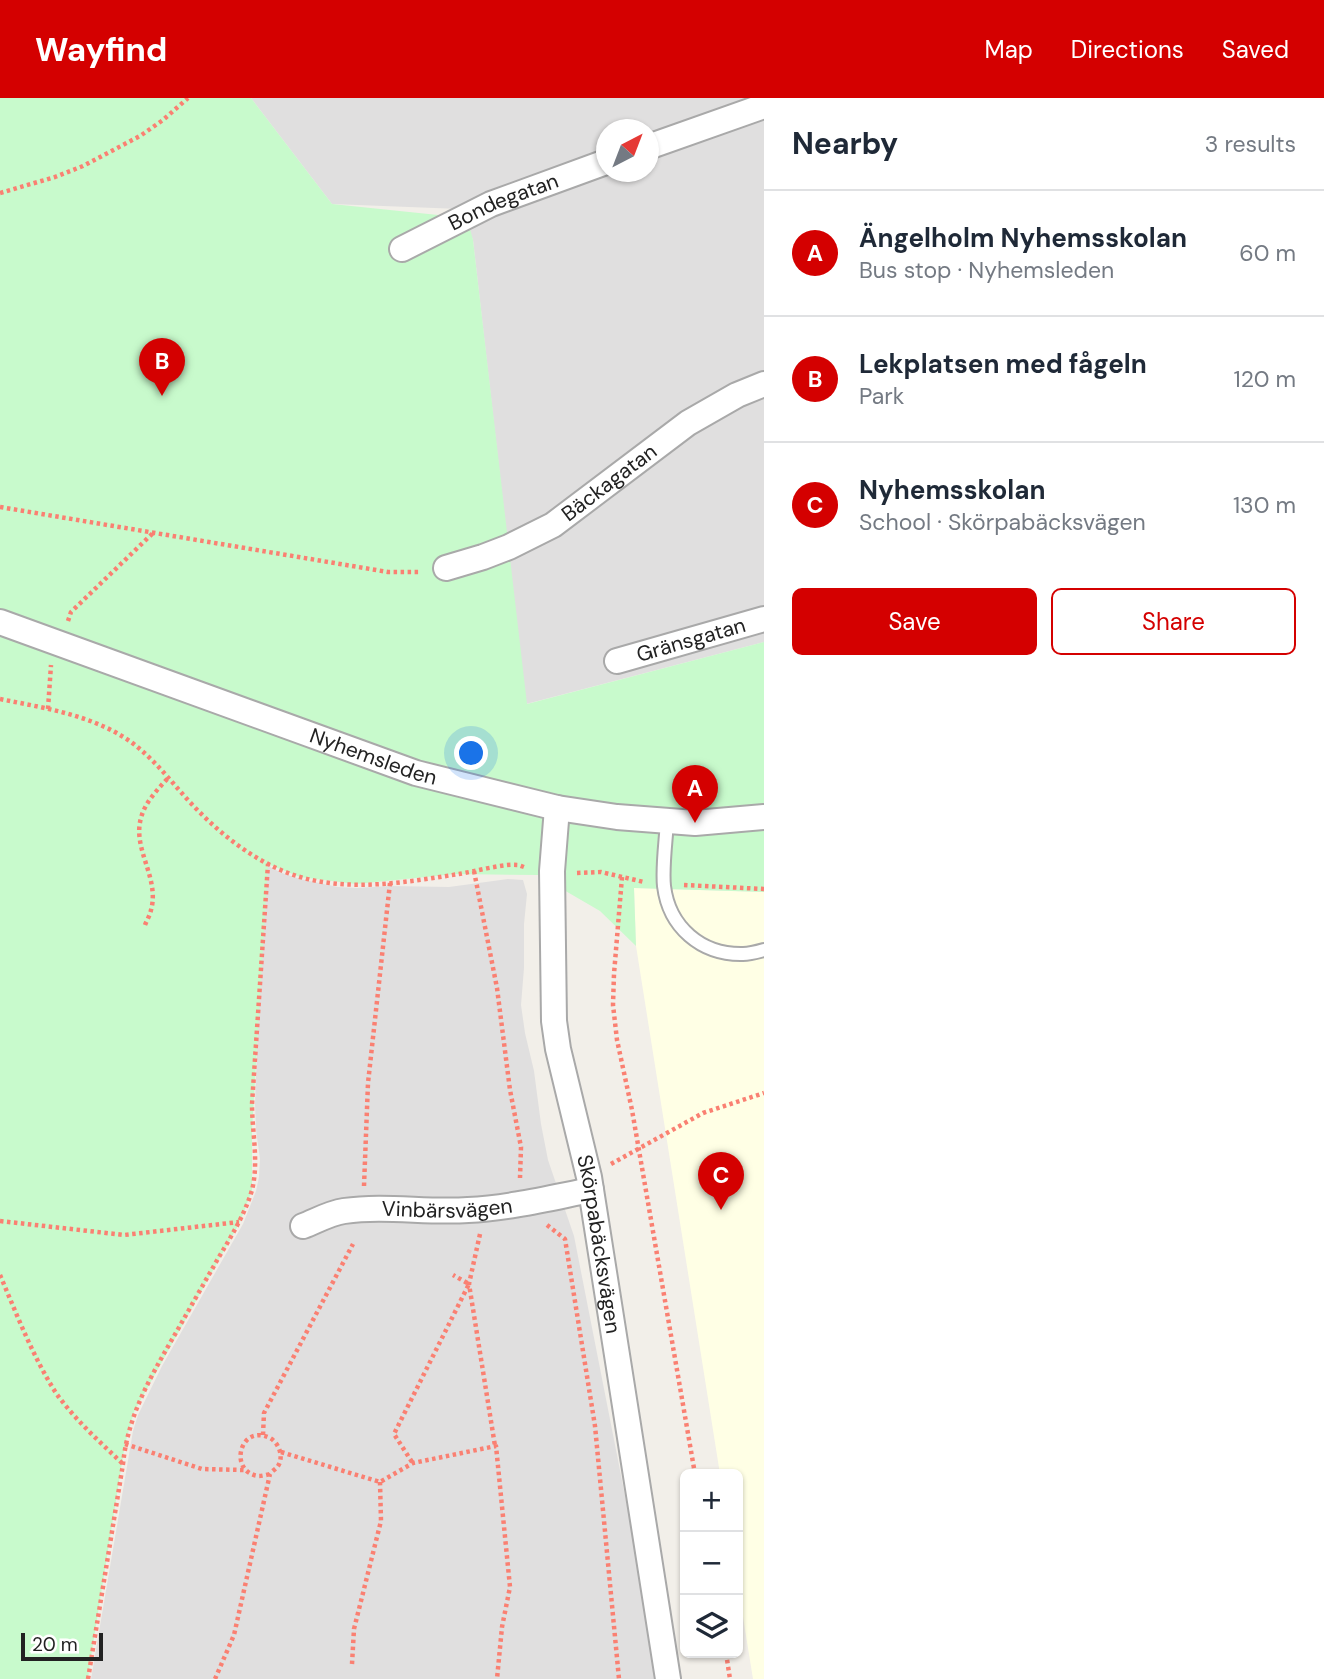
<!DOCTYPE html>
<meta charset="utf-8">
<style>
body{margin:0;font-family:"DM Sans",sans-serif;background:#f6f6f7;color:#1f2937}
.controls{position:absolute;right:21px;bottom:21px;display:grid;overflow:hidden;border-radius:10px;box-shadow:0 2px 5px #0004}
.controls button{width:63px;height:63px;display:grid;place-items:center;padding:0;border:0;border-bottom:2px solid #e0e1e3;background:#fff;color:#1f2937;font:35px sans-serif}
.compass{position:absolute;left:596px;top:21px;width:63px;height:63px;border-radius:50%;background:#fff;box-shadow:0 2px 5px #0004;rotate:42deg}
.scale{position:absolute;left:21px;bottom:18px;width:82px;box-sizing:border-box;padding-left:7px;border:4px solid #222;border-top:0;font-size:19px;line-height:24px;white-space:nowrap;color:#222;-webkit-text-stroke:5px #fff;paint-order:stroke}
.you{position:absolute;left:472px;top:656px;width:24px;height:24px;margin:-18px;border:5px solid #fff;border-radius:50%;background:#1a73e8;box-shadow:0 0 0 10px #1a73e833}
.badge{display:grid;place-items:center;width:46px;height:46px;border-radius:50%;background:#d40000;color:#fff;font-size:23px;font-weight:700}
.pin{position:absolute;translate:-50% -58px;filter:drop-shadow(0 2px 4px #0008)}
.pin::after{content:'';position:absolute;top:37px;width:24px;height:21px;background:inherit;clip-path:polygon(0 0,100% 0,50% 100%)}
.list{margin:0;padding:0;list-style:none}
h2{display:flex;justify-content:space-between;align-items:center;height:91px;margin:0;padding:0 28px;font-size:30px}
h2 small{font-size:23px;font-weight:400;color:#747a83}
.list li{display:grid;grid-template-columns:46px 1fr auto;gap:21px;align-items:center;box-sizing:border-box;height:126px;padding:0 28px;border-top:2px solid #e0e1e3}
.list b{display:block;font-size:26px;white-space:nowrap}
.list p{margin:0;font-size:23px;white-space:nowrap;color:#747a83}
.list em{font-size:23px;font-style:normal;color:#747a83}
.actions{display:flex;gap:14px;padding:21px 28px}
.actions a{flex:1;padding:16px 0;border:2px solid #d40000;border-radius:10px;text-align:center;font-size:24px;color:#d40000}
.actions .main{background:#d40000;color:#fff}
.icon{flex:none;width:38px;height:38px;fill:none;stroke:currentColor;stroke-width:2;stroke-linecap:round;stroke-linejoin:round}
.map{position:relative;flex:none;width:764px;height:1581px;overflow:hidden}
header{display:flex;align-items:center;gap:42px;box-sizing:border-box;height:98px;padding:0 35px;background:#d40000;color:#fff}
header strong{font-size:33px}
nav{display:flex;gap:38px;margin-inline-start:auto;font-size:24px}
main{display:flex}
aside{flex:1;background:#fff}
.map>svg:first-child{display:block}
.residential{fill:#e0dfdf;fill-rule:evenodd}
.education{fill:#ffffe5}
.park{fill:#c8facc}
.lines{fill:none;stroke-linecap:round;stroke-linejoin:round}
.lane-casing{stroke:#a9a9a9;stroke-width:16}
.street-casing{stroke:#a9a9a9;stroke-width:28}
.path{stroke:#fa8072;stroke-width:4.5;stroke-dasharray:3.5 3.5;stroke-linecap:butt}
.lane{stroke:#fff;stroke-width:12}
.street{stroke:#fff;stroke-width:24}
.labels{text-anchor:middle;stroke-width:5;stroke-linejoin:round;paint-order:stroke}
.street-label{font-size:21px;fill:#222;stroke:#fff}
</style>
<header>
<strong>Wayfind</strong>
<nav><a>Map</a><a>Directions</a><a>Saved</a></nav>
</header>
<main>
<div class="map">
<svg width="764" height="1581" viewBox="0 0 764 1581">
<rect width="100%" height="100%" fill="#f2efe9"/>
<path class="residential" d="M251,0H764V544L526,606L473,142L460,111L332,106ZM606,32H648V74H606Z
M264,766L282,775L300,781L338,789L357,790L390,788L449,789L508,781L523,782L527,796L524,826V870L521,907L525,935L534,973L541,1026L548,1062L574,1138L661,1581H91L133,1333L138,1317L162,1268L243,1126L256,1093L259,1079L260,1061L256,1032L255,1006Z"/>
<path class="education" d="M634,790L764,794V1581H753L738,1488V1376H720L636,848Z"/>
<path class="park" d="M0,0H251L332,106L467,120L473,142L527,606L764,544V794L634,790L636,848L600,813L538,777L455,776L356,786L300,779L268,766L252,1032V1092L240,1124L134,1314L125,1346L90,1565L88,1581H0Z"/>
<g class="lines">
<g class="lane-casing">
<path id="lane" d="M667,723C666,742 662,769 664,788C669,829 701,857 743,856C749,856 757,854 764,852"/>
</g>
<g class="street-casing">
<g id="street">
<path d="M648,49L764,8"/>
<path id="s1" d="M402,151L491,106L606,64"/>
<path id="s2" d="M446,470L483,459L509,449L553,427L688,325L737,297L764,286"/>
<path id="s3" d="M0,524L416,675L557,710L617,719L695,725L764,719"/>
<path id="s4" d="M617,563L764,521"/>
<path id="s5" d="M557,710L552,773L554,923L558,951L589,1079L668,1581"/>
<path id="s6" d="M303,1128C316,1123 330,1115 344,1113C385,1107 427,1115 468,1112C509,1110 550,1100 591,1092"/>
</g>
</g>
<path class="path" d="M0,95L55,79L83,68L140,38L163,22L188,0
M0,409L388,474H421
M68,523L71,514L153,435
M0,601C44,610 93,617 131,644C153,660 169,681 187,701C217,734 256,766 300,779C352,794 407,784 459,776C472,774 506,765 517,767C520,767 523,769 527,770
M48,611L51,567
M474,773L497,890L510,992L521,1049L520,1080
M577,775L601,774L644,784
M622,779L614,876L613,907L617,942L632,1012L695,1376
M684,787L764,791
M145,827C147,822 150,817 151,812C160,780 132,751 141,720C145,704 158,691 169,679
M611,1066L703,1015L764,995
M364,1088L368,985L390,785
M0,1123L124,1137L239,1124
M547,1127L565,1141L595,1328L619,1581
M480,1136L469,1186L495,1348
M0,1177C17,1217 33,1259 56,1295C75,1322 100,1344 123,1366
M263,1337L264,1315L353,1146
M125,1346L202,1371L245,1372
M281,1354L380,1384L413,1365L496,1348L510,1489L502,1529L497,1581
M412,1364L394,1336L469,1186L453,1177
M726,1555L730,1581
M352,1566L354,1531L381,1423L380,1384
M88,1581L123,1366C128,1317 150,1280 174,1238C189,1212 204,1185 219,1159C232,1137 245,1116 252,1092C259,1064 252,1034 252,1006L268,766
M215,1581L234,1537L270,1376C272,1373 276,1371 278,1368C284,1359 279,1345 270,1340C239,1325 228,1375 259,1378C262,1378 266,1377 270,1376"/>
<use href="#lane" class="lane"/>
<use href="#street" class="street"/>
</g>
<g class="labels">
<g class="street-label">
<text dy="7" stroke="none"><textPath href="#s1" startOffset="112">Bondegatan</textPath></text>
<text dy="7" stroke="none"><textPath href="#s2" startOffset="186">Bäckagatan</textPath></text>
<text dy="7" stroke="none"><textPath href="#s4" startOffset="77">Gränsgatan</textPath></text>
<text dy="7" stroke="none"><textPath href="#s3" startOffset="397">Nyhemsleden</textPath></text>
<text dy="7" stroke="none"><textPath href="#s6" startOffset="147">Vinbärsvägen</textPath></text>
<text dy="7" stroke="none"><textPath href="#s5" startOffset="441">Skörpabäcksvägen</textPath></text>
</g>
</g>
</svg>
<div class="controls">
<button>+</button>
<button>−</button>
<button><svg class="icon" aria-label="layers" viewBox="0 0 24 24"><path d="M12 4l9 5-9 5-9-5zM3 14l9 5 9-5"/></svg></button>
</div>
<svg class="compass" viewBox="-18 -18 36 36"><path d="M0-13l5 13h-10z" fill="#e53935"/><path d="M0 13l5-13h-10z" fill="#747a83"/></svg>
<div class="scale">20 m</div>
<div class="you"></div>
<div class="pin badge" style="left:695px;top:725px">A</div>
<div class="pin badge" style="left:162px;top:298px">B</div>
<div class="pin badge" style="left:721px;top:1112px">C</div>
</div>
<aside>
<h2>Nearby<small>3 results</small></h2>
<ul class="list">
<li><span class="badge">A</span><div><b>Ängelholm Nyhemsskolan</b><p>Bus stop · Nyhemsleden</p></div><em>60 m</em></li>
<li><span class="badge">B</span><div><b>Lekplatsen med fågeln</b><p>Park</p></div><em>120 m</em></li>
<li><span class="badge">C</span><div><b>Nyhemsskolan</b><p>School · Skörpabäcksvägen</p></div><em>130 m</em></li>
</ul>
<div class="actions"><a class="main">Save</a><a>Share</a></div>
</aside>
</main>
